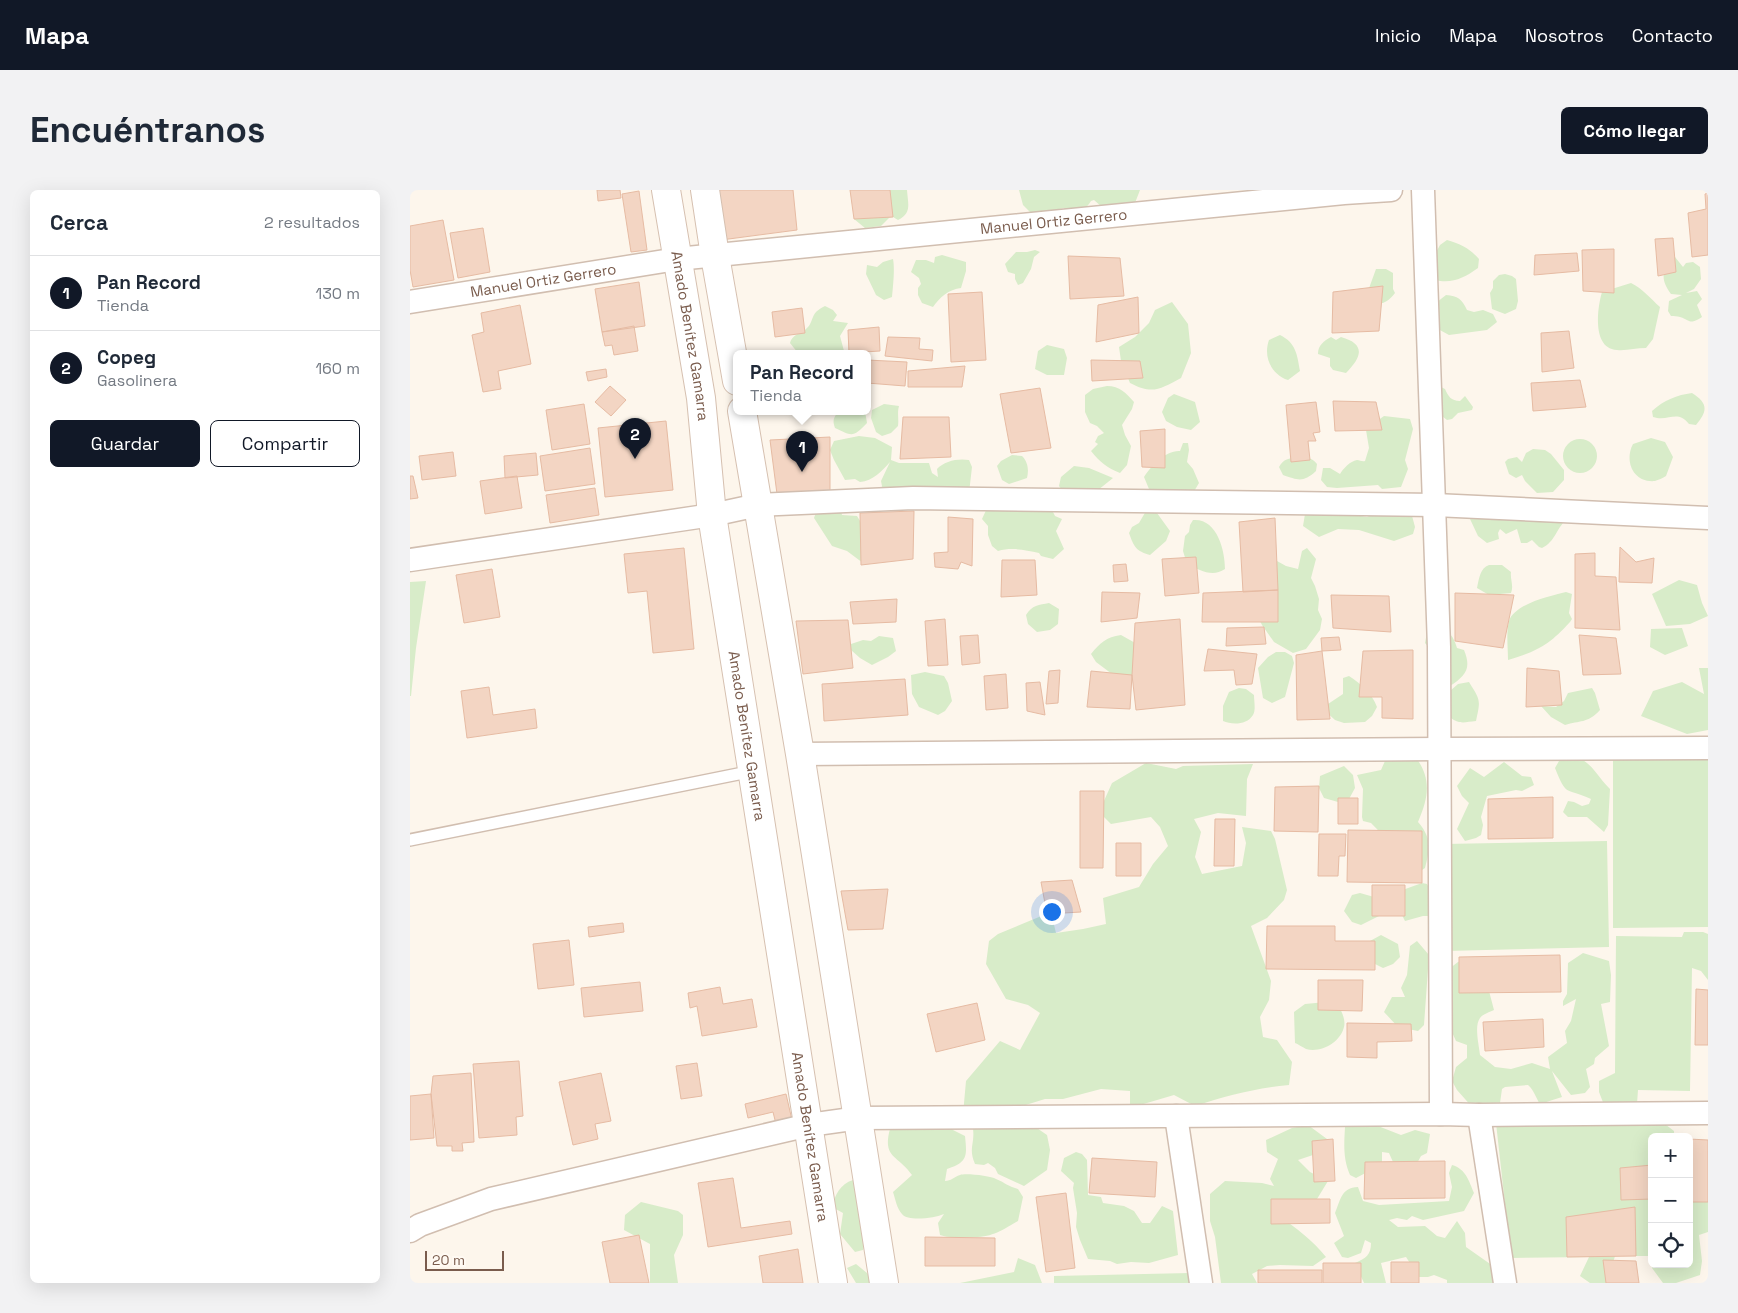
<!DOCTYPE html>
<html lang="es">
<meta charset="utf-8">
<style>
body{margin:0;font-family:"Space Grotesk",sans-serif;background:#f2f2f3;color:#1f2937}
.controls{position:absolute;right:15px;bottom:15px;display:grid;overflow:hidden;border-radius:8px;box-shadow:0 5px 20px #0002}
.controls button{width:45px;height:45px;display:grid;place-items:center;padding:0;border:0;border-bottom:1px solid #e0e1e3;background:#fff;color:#1f2937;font:25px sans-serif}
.scale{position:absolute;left:15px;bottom:12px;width:79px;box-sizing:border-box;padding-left:5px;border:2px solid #7a5c4d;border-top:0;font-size:14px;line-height:18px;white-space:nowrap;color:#7a5c4d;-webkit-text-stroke:4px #fffaf3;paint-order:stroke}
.you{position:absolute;left:641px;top:721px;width:18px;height:18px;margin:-12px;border:4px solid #fff;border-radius:50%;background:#1a73e8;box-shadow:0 0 0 8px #1a73e833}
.badge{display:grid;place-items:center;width:32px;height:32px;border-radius:50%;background:#111827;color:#fff;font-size:16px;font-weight:700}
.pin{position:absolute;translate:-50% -41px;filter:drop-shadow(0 1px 2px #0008)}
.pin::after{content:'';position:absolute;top:26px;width:18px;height:15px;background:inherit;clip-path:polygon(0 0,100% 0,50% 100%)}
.popup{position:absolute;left:323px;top:160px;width:138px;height:65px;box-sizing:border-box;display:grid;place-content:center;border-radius:8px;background:#fff;filter:drop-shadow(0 1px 4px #0005);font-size:16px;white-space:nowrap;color:#747a83}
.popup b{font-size:19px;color:#1f2937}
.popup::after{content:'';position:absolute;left:50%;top:100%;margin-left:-10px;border:10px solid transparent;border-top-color:#fff}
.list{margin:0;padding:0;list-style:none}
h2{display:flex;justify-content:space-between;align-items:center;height:65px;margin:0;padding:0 20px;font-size:21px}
h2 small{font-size:16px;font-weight:400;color:#747a83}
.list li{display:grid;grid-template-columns:32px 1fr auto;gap:15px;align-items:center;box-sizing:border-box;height:75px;padding:0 20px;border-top:1px solid #e0e1e3}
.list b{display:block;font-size:19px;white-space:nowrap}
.list p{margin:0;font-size:16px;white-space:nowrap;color:#747a83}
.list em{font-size:16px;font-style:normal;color:#747a83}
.actions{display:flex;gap:10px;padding:15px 20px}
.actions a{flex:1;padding:11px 0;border:1px solid #111827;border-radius:8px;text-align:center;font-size:18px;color:#111827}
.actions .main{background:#111827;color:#fff}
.icon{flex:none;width:28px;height:28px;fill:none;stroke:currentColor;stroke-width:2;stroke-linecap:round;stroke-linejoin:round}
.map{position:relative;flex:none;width:1298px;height:1093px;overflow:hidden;border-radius:8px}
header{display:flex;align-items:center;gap:30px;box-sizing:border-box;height:70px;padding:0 25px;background:#111827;color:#fff}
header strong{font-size:24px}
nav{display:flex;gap:28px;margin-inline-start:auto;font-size:18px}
.intro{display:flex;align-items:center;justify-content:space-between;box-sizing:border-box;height:120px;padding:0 30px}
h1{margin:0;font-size:35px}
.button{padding:12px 22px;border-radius:8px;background:#111827;color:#fff;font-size:18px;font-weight:700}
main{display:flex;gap:30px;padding:0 30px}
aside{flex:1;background:#fff;border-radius:8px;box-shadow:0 5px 20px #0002}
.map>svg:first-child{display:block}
.green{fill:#d8ecc9}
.building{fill:#f3d5c3;stroke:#e6bba3}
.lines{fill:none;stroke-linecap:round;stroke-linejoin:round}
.service-casing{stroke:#d1beb0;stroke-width:14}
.minor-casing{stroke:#d1beb0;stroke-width:25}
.secondary-casing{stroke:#d6c0b0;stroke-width:30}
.service{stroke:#fff;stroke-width:11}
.minor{stroke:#fff;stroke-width:22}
.secondary{stroke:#fff;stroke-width:28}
.labels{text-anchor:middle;stroke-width:4;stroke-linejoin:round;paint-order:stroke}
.street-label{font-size:15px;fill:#7a5c4d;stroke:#fffaf3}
</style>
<header>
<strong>Mapa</strong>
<nav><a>Inicio</a><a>Mapa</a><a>Nosotros</a><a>Contacto</a></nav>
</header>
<div class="intro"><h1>Encuéntranos</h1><a class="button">Cómo llegar</a></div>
<main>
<aside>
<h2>Cerca<small>2 resultados</small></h2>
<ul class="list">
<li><span class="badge">1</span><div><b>Pan Record</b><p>Tienda</p></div><em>130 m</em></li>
<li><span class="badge">2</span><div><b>Copeg</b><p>Gasolinera</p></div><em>160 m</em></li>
</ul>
<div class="actions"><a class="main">Guardar</a><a>Compartir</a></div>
</aside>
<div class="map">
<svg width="1298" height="1093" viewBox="0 0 1298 1093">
<rect width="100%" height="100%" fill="#fdf6ec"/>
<path class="green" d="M440,0H497C498,14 502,23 488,30L483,27L479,28L471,36L455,38L444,29C445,18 446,10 440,0Z
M609,0H730L725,13L715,18L705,14L697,19L692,17L684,10L681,11C676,20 668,22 658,23L654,18L649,19L642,24L623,25L613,15Z
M1037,50C1052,55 1058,57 1069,69L1068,78C1054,88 1042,94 1025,90L1022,70L1030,55Z
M625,60L630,62L624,67L621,79L613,93L608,95L605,89V84L598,82L595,74L606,62H617Z
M532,65L556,72V81L551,98C539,99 529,108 523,117L512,113L508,105V98L511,94L509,88L501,82L506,70H516L524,73L525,67Z
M1265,67L1273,77L1276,73L1283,72L1290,77L1291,89L1284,99L1276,103L1287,101L1292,109L1287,115L1292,127C1279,135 1282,131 1270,127C1267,126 1264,126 1261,126L1258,121L1259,111L1272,105L1261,104C1251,90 1252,84 1259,69Z
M483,69C485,79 483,96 482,107L474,110L466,105L456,84L457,75L467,77L473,72Z
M966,79H976L983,83V99L985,103C979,111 974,114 964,114L958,101Z
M1095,84L1102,86L1106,89L1108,111L1106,119L1095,124L1082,119L1080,103L1083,98V91L1089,85Z
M1221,93C1232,98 1241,109 1250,117L1243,149L1236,158C1226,158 1216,161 1207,160C1182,159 1187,119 1192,102Z
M1036,105C1048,106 1052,109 1057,120L1064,122L1073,120L1083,124L1087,132L1077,140L1039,145L1028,139L1022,116Z
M762,112L778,134L781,163L771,188C750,199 743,205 720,193L711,171L709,157L725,147L739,133L745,120Z
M415,116L423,120L427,125L423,131L438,133L430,146L434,161L432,163H388L380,153C382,145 389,144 395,140C406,131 398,124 415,116Z
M870,145C886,153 887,164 890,181L878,190C861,184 853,167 859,150Z
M921,147L926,150L931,147C956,154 952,167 936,183L923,180L920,176V168L908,164C908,155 914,151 921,147Z
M637,155L654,159L657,168L654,185H637L625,179L628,161Z
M697,196C710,196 716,203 724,212L722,219L712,235L715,245L721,256L717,275L710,283C697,278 690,272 681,261L688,254L685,252L688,246L694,243L687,236L680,233L675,222V205L683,199Z
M1029,196L1035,199C1038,206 1041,211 1050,211L1055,206L1063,217L1062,220L1048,223L1042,229L1037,230L1028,223Z
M1282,203C1298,213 1298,221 1286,235L1279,234C1267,219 1259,232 1243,227L1242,221C1254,210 1267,205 1282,203Z
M764,204L785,212L790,232L781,240L767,237L756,231L752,222L758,208Z
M474,214L489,216C487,223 489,229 488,236L481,243L472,246L466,242L461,228L462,220Z
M428,221H455L457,233C443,248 442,246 425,238C422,230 424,228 428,221Z
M974,226L1000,229L1003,239L995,270L998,279L991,297L972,299L968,295L927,298L917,297L911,290L913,278H920L930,284C933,279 940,271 947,270C950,270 952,272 955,271L959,258L955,234H963Z
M449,246L465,248L482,257L481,270L489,273H519L522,283L528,287L527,279C534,271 548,268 559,270L562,277L559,303H528L526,296L525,300L470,304L472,296L471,291L480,272C472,281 463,291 450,292L445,289L435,290L424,270L420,260L424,251Z
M1241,248L1255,252L1263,267L1256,286C1253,288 1248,290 1245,291C1223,293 1214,271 1223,254Z
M1153 266a17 17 0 1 1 34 0a17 17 0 1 1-34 0Z
M773,253H778L779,260L777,272L783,279L789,293L783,303C768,303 754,299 739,299L734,287C742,275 756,260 770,261Z
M1123,259L1135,260L1141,264L1154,280V290L1143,302L1127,303L1115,291L1112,285L1106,288L1099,284L1095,272L1098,269L1107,267L1112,272L1116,263Z
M602,265L612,266C618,272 619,280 617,288L599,294L592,290L587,276L591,271Z
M887,267C895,267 902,267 907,274L906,281C893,293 888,290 873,285L869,277C874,269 877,269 887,267Z
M664,276L679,278L703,288L688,300L658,308L649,296L651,287Z
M426,302L432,325L447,326L455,339L453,373L437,361L422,356L404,328L411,308Z
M578,316H640L645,326L652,329L646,341L654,359L643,369L631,366L629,363C615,360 602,357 588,361L582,356L578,345V336L572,329Z
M736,321L747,323L760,341L756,351L740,365C726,361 724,357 719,343L722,337L729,333Z
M944,321L951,326L957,327L963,324L1001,322L1005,337L1003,344L984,351L949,340L928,339L909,347L893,336L895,324Z
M1063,322L1156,330C1146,339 1145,352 1132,358L1129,357L1122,350L1117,353H1111L1107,339L1096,344L1090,339L1088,343L1089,349L1077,353L1068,346L1060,329Z
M783,330C807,328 815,360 815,379C802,388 790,380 777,374L773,361L775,346L779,342L780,335Z
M897,358L906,369L901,388L905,396L909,409L908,420L912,429L910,440L896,459L883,463L864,452L852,435L848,427L867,371L876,376L888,379L892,361Z
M1079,375H1092L1101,382C1100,389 1104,396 1101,403L1079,405L1067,398C1069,389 1070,378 1079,375Z
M1269,390L1287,395L1292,413L1298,426L1280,434L1256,436L1242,404Z
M16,391L6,458L1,506H0V392Z
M1156,402L1162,404L1159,423L1162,429L1160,432C1139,455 1128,461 1098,470C1098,458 1096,443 1099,431C1104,414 1140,406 1156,402Z
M639,413L649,419L648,434L640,440L627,442L618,434L616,425C622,415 629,415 639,413Z
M1018,437C1035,440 1042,440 1047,458L1054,460C1062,479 1055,486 1040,496L1022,461L1015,453Z
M1272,438L1278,456L1255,465L1240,457L1241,439Z
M711,445L727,454L730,482L718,488L710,490L686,472L681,464C690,453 696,447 711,445Z
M469,446L483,448L486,461L478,467L462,475L450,468L441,460V454L453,450L461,451Z
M866,462H875L882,466L884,473L875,507L862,513L853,508L848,478L858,467Z
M1289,478H1298V540L1277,544L1231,526L1243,501L1272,492L1294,504Z
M515,482L534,486L538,493L542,511L535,521L528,525L509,517L502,504L501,485Z
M939,486C951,494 962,503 967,517L962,526L955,532L934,533L925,530L912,518L933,504V488Z
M1059,492C1070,510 1071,509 1066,531C1055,532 1049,535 1040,527V501L1048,494Z
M829,498L836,499L844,505C844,511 846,520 843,525C837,535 822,535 813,531V516L819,502Z
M1182,498L1185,503L1190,520C1177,534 1170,530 1155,535L1141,527L1131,516L1146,517L1154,511L1158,503Z
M1158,564C1182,570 1184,583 1200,599L1198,635L1194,642L1177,627H1158L1153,622L1158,611L1164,612L1172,616L1179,614L1181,609C1155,597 1157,608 1145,578L1149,571Z
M1203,564H1298V737L1203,738Z
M985,565H1004C1022,588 1019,606 1008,632C1022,648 1020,659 1015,678L1009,682L961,633L953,631L952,627L953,599L947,585L971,580L975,571Z
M1094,572L1112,586L1121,587L1124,595L1112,601L1106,600L1077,606L1071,627L1073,635L1071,645L1066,648L1055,651L1047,639L1059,613L1052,606L1047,596L1060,578L1074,587Z
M736,573L766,579L773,576L843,574L837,589L836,626L808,623L784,629L791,642L785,667L792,684L832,676L836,653L832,637L861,641L865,649L877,700L874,710L857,728L841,736L861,791L859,810L850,827L853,847L867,850L882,872L879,895C846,898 816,906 785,916L764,905L720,918V901L691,899L653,909H635L552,935L556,891L590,851L610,860L630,823L618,815L596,809L576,774L579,751L588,744L641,722L646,743L673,739L696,734L693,708L729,697L743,674L758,656L750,637L741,627L701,634L689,622L702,593Z
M934,576L943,585L945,598L939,609L928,612L914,608L909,598L910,586Z
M1197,651L1199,757L1036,761L1034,654Z
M1012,693L1017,694L1021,701C1018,710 1021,717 1021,726H1013L995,731L985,711L987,702Z
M950,703L964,707L971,725L951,735L942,732L934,721L942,705Z
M1274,742H1293L1298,744V790L1291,781L1282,778L1280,901L1228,900L1227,914L1196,920L1189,902V891L1205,883L1206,746L1272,747Z
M971,745L988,754L990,767L983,774L973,778L965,774L955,764L960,751Z
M1007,751L1019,765L1014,835L1008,841L988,837L974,822L982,807H995L991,798L997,785L1000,756Z
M1173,763L1199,771L1201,785L1200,812L1191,814L1199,856L1185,868L1184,874L1176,879L1180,897L1175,903L1161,905L1142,881L1152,907L1130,914C1126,908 1124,900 1118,895L1095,897L1092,899L1090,913C1080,912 1073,917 1063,918L1047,900L1042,891L1046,877L1057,868V855L1046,851L1041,840L1035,782L1048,772L1061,767L1079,801L1084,820C1080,822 1073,824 1070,828C1064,836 1069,855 1070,865L1085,877L1101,879L1122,873L1140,879L1138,867L1157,853L1155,841L1161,831L1166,809L1153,816V811L1157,804L1158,773Z
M916,812L928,814C931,821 936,829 934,837C930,853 911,863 896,859C892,857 888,854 885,853L884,822L895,814Z
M1251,931L1264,941V947H1242V1032H1240L1242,1066H1205L1197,1093H1180L1170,1086L1179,1067L1101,1068L1086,933Z
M531,934L555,946C557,966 558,972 537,979L535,991C541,991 544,987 550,985C556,983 581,986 586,989C596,993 597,996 608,999L613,1007L608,1031C586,1044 580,1048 554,1047C545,1047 538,1048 530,1045L528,1033L534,1024C525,1028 498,1032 492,1024C487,1019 485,1008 483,1002L502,985C488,965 472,968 480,939Z
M621,934L637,945L640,960L637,980L614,996L588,984L585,978L578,973L574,975L565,974C558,958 565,954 563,939L573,935Z
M941,934L968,936L991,945L1005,940L1020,944L1017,963L1011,966L1005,977L983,972L979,963L972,962V972L965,978L946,988L940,985C933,969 934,955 935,937Z
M898,935L917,949L920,955L903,965L888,970L900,982L918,991L907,1009H872L868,1026C887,1038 902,1050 916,1067L903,1076L870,1075L857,1076L842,1084L847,1093H811L805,1047L800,1031V1004L815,991L852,993L864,996L860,989L868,969L857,962L856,950L882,938Z
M666,962L672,964L677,970L678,1005L691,1007L693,1013L714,1016L724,1021L732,1033H740L752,1016L763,1021L768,1065L739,1073L721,1072L707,1074L700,1071L678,1069L670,1050L666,1037L667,1023L663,998L664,993L651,981L654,968Z
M1042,975C1056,979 1059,991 1064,1003L1054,1021L1013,1030L1002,1026L997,1030L987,1028L979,1030L988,1037L1015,1036L1027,1046L1035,1048L1047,1031L1055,1043L1056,1057L1083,1076V1093H1037V1090L1024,1085L1018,1087H1009L996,1067L971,1073L976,1093H954L945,1073C956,1068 961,1065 961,1053L955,1050L951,1063L938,1068L932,1067L924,1053L934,1046L925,1023C931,1009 931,998 948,997L953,1011L969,1015L1039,1011L1042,997L1039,983Z
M443,990L451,999L457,1046L453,1060L445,1062L430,1044L433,1023L422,1017C425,1005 430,994 443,990Z
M1279,1006L1298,1012V1042L1289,1045L1292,1071L1290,1085L1266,1093H1253L1242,1078L1243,1074H1279Z
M231,1012L268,1021L273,1025V1045L264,1065L268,1093H240V1054L214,1040L215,1025Z
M608,1068L625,1075L632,1093H550L604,1082Z
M446,1074L457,1083L464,1093H446L437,1078Z
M780,1083V1093H644V1086Z"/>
<path class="building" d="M187,0H210L211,8L188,11Z
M306,0H383L387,40L311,50Z
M440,0H480L483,27L444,29Z
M229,1L237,60L221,62L212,4Z
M1298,3V65L1282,67L1278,23L1296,19L1295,4Z
M33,30L44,90L3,97L0,80V36Z
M73,38L80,82L48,88L40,43Z
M1263,48L1266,82L1248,86L1245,49Z
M1204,59V103L1173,101L1172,60Z
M1167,63L1169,81L1124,85L1125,65Z
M658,66L710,68L714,106L660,109Z
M229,92L235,136L192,142L185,99Z
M973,96L969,141L922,143L923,102Z
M572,102L576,170L541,172L538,104Z
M728,107L729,143L686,152L688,115Z
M110,115L121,174L88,181L91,199L73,202L62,145L74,142L71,123Z
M392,118L395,143L365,147L362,122Z
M224,136L228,161L204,165L202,155L195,156L192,142Z
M469,137L470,161L439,163L438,140Z
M1159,141L1164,178L1132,182L1131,143Z
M478,147L510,148L509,159L523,160L522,171L475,166Z
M457,170L497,172L495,196L457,193Z
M681,170L730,171L733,188L682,191Z
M555,176L552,197H498V181Z
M196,179L197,187L178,191L176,182Z
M1170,190L1176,217L1123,221L1121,193Z
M200,196L216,210L201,226L185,212Z
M630,198L641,258L601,263L590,204Z
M923,211L966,212L972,240L925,241Z
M906,212L910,242L903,243L906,251H898L900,270L881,272L876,215Z
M174,214L180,254L142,260L136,220Z
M361,221H397V224H361Z
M493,227H539L541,267L490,269Z
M256,231L263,300L195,307L188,238Z
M755,239V278L732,277L730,241Z
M420,247V305L367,304L360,250Z
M180,258L185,294L135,301L130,266Z
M43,262L46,286L12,290L9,266Z
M126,263L128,285L95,288L94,266Z
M0,286H3L8,308L0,309Z
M107,286L112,318L75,324L70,291Z
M185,298L189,325L140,333L136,305Z
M504,321L503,369L451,375L450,323Z
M538,327L563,329L562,376L551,372L548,379L525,377L524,363L538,362Z
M865,328L868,400L833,402L829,332Z
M1210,357L1226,372L1244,368L1242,393L1209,392Z
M274,358L284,459L243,463L237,401L218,403L214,364Z
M1185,363V386L1206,387L1210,440L1165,438V364Z
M786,367L789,403L755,406L752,369Z
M592,370H625L627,405L591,407Z
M716,374L718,391L704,392L703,375Z
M82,379L90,427L54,433L46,385Z
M868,400V432H792L793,403Z
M692,402L730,403L727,428L691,432Z
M1045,403L1104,405L1093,458L1045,451Z
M921,405L979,406L981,442L923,438Z
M487,409L486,432L443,434L440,412Z
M535,429L538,475L518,476L515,431Z
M770,429L775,515L726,520L722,485L725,433Z
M438,430L443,478L393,484L386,431Z
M854,437L856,454L816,456L817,438Z
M568,445L570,473L552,475L550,446Z
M1169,445L1206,448L1211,484L1173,485Z
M929,447L931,460L912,461L911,448Z
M798,459L847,464L842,494L826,495L824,480L794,481Z
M1003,460V529L972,528V507H949L953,461Z
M912,461L920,529L887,530L886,465Z
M1117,478L1149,481L1152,515L1116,517Z
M650,480L648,513L636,514L639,481Z
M681,481L722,485L720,519L677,517Z
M596,484L598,518L576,520L574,486Z
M495,489L498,525L414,531L412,494Z
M630,492L635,525L617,521L616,493Z
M79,497L83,525L125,519L127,538L57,548L51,501Z
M909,596L908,642L864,641L865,597Z
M670,601H694L693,678H670Z
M1143,607V648L1078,649V609Z
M928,608H948V634H928Z
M805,629H825L824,676H804Z
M938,640L1012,641V693L937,692Z
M909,644H936L935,666H929L928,686H908Z
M706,653H731V686H706Z
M662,690L671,722L637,724L631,692Z
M962,695H995V726H962Z
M478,699L473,739L438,740L431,701Z
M213,733L214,742L179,747L178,737Z
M857,736H925V751H965V780L856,779Z
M159,750L164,795L128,799L123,754Z
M1150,765L1151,802L1049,803V767Z
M908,790H953L952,821L908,820Z
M230,792L233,821L174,827L171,798Z
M310,797L313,814L342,809L347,837L292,846L287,816L280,818L278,803Z
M1286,799L1298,800V855H1285Z
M567,813L575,850L526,862L517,824Z
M1133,829L1134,857L1075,861L1073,832Z
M937,833L1001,834L1002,851L967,852V868L937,867Z
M109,871L113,926L106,927L107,945L69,948L63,874Z
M287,873L292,906L271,909L266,876Z
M61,883L64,952L52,953L53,961H42V956H27L21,904L23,886Z
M191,883L201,931L185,934L188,949L163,955L149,892Z
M21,904L24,948L0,950V906Z
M376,904L382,930L366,934L363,922L338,928L335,914Z
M923,949L925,991L904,992L902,951Z
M1279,949L1298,950V1012H1279Z
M682,968L747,972L745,1007L679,1003Z
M1035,971V1008L954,1009L955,972Z
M1242,975V1009L1211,1010L1210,978Z
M323,988L331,1038L380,1031L382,1044L298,1057L288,993Z
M656,1003L665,1078L636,1082L626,1007Z
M861,1009H920V1033L861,1034Z
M1225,1017L1226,1066L1157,1067L1156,1027Z
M229,1045L239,1093H200L192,1052Z
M515,1047L585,1048V1076H515Z
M388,1059L393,1093H353L349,1066Z
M1193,1070L1226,1071L1229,1093H1196Z
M981,1072H1009V1093H981Z
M913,1073H951V1093H913Z
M848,1080H912V1093H848Z"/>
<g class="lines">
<g class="service-casing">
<path id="service" d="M0,650L343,581"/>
</g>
<g class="minor-casing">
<g id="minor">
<path d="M1013,0L1029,457L1031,924"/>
<path id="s1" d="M0,112L267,69L934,3L981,0"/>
<path d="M0,370L302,325L348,315L503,308L1025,315L1298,328"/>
<path d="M390,564L1029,559L1298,558"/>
<path d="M1069,925L1095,1093"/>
<path d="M766,926L791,1093"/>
<path d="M0,1041L10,1035L81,1009L399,935L449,928L1031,924L1069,925L1298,923"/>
</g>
</g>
<g class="secondary-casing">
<g id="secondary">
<path id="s2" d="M256,0L291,208L302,325L423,1093"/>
<path d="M295,0L305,66L327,191"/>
<path d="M332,221L390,564L474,1093"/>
</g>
</g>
<use href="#service" class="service"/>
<use href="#minor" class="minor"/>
<use href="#secondary" class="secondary"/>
</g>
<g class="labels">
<g class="street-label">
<text dy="5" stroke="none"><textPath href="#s1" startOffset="649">Manuel Ortiz Gerrero</textPath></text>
<text dy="5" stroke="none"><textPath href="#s1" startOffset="135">Manuel Ortiz Gerrero</textPath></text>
<text dy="5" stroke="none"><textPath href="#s2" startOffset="148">Amado Benítez Gamarra</textPath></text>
<text dy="5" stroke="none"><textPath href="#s2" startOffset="552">Amado Benítez Gamarra</textPath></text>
<text dy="5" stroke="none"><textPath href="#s2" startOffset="958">Amado Benítez Gamarra</textPath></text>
</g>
</g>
</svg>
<div class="controls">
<button>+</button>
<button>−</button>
<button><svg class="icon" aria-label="locate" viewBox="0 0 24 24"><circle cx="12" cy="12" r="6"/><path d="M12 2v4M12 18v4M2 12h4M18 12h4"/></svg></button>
</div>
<div class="scale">20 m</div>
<div class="you"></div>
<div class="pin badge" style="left:392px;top:282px">1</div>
<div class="popup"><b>Pan Record</b>Tienda</div>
<div class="pin badge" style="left:225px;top:269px">2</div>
</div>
</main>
